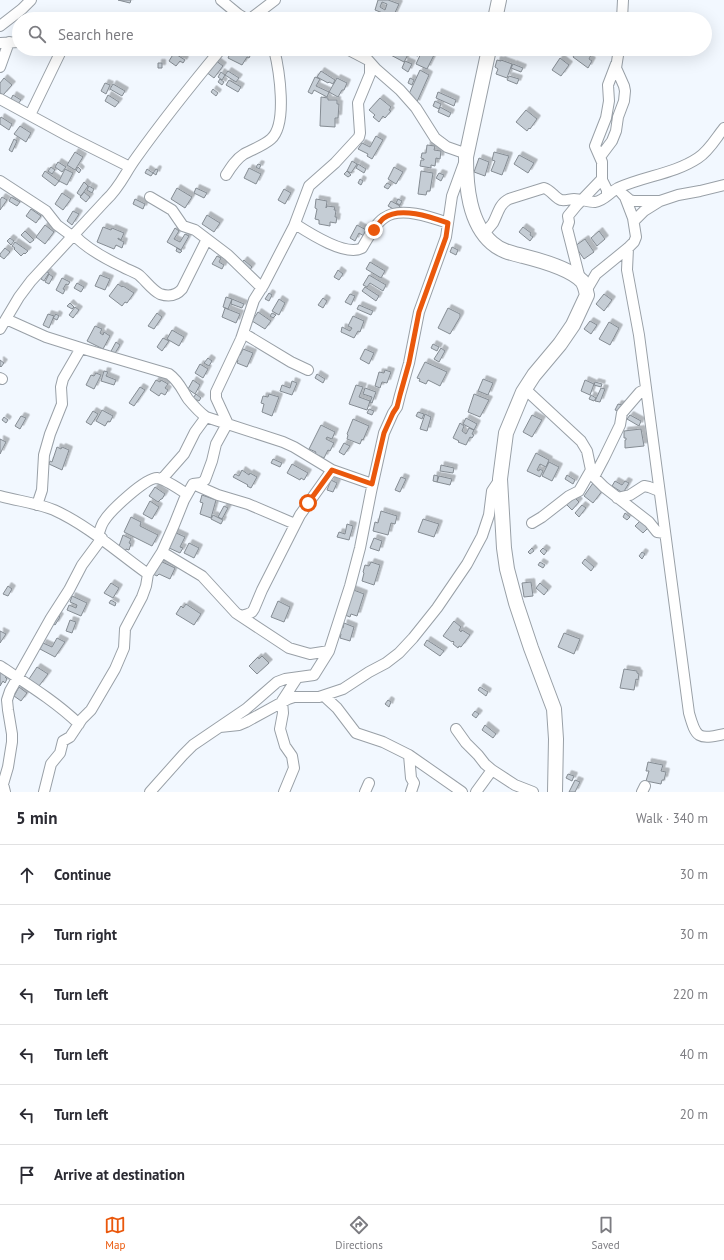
<!DOCTYPE html>
<meta charset="utf-8">
<style>
body{margin:0;font-family:"PT Sans",sans-serif;background:#f7f7f7;color:#2b2b33}
.stop{position:absolute;width:12px;height:12px;margin:-9px;border:3px solid #ea580c;border-radius:50%;background:#fff}
.stop.end{background:#ea580c;border-color:#fff;box-shadow:0 1px 4px #0008}
.list{margin:0;padding:0;list-style:none}
h2{display:flex;justify-content:space-between;align-items:center;height:52px;margin:0;padding:0 16px;font-size:17px}
h2 small{font-size:13px;font-weight:400;color:#7c7c81}
.list li{display:grid;grid-template-columns:26px 1fr auto;gap:12px;align-items:center;box-sizing:border-box;height:60px;padding:0 16px;border-top:1px solid #e1e1e2}
.list b{display:block;font-size:15px;white-space:nowrap}
.list em{font-size:13px;font-style:normal;color:#7c7c81}
.icon{flex:none;width:22px;height:22px;fill:none;stroke:currentColor;stroke-width:2;stroke-linecap:round;stroke-linejoin:round}
.map{position:relative;flex:none;width:724px;height:792px;overflow:hidden}
.search{position:absolute;background:#fff;box-shadow:0 4px 16px #0002;left:12px;right:12px;top:12px;height:44px;display:flex;align-items:center;gap:10px;box-sizing:border-box;padding:0 14px;border-radius:22px;color:#7c7c81;font-size:15px}
.sheet{height:412px;background:#fff}
nav{display:flex;justify-content:space-around;align-items:center;box-sizing:border-box;height:56px;border-top:1px solid #e1e1e2;background:#fff;font-size:11px;color:#7c7c81}
nav a{display:grid;justify-items:center;gap:2px}
nav .on{color:#ea580c}
.map>svg:first-child{display:block}
.building{fill:#c5cdd5;stroke:#858c93;fill-rule:evenodd;filter:url(#shadow)}
.lines{fill:none;stroke-linecap:round;stroke-linejoin:round}
.street-casing{stroke:#99a0a7;stroke-width:12}
.secondary-casing{stroke:#99a0a7;stroke-width:16}
.street{stroke:#fff;stroke-width:10}
.secondary{stroke:#fff;stroke-width:14}
.route{stroke:#ea580c;stroke-width:5}
</style>
<div class="map">
<svg width="724" height="792" viewBox="0 0 724 792">
<defs>
<filter id="shadow"><feDropShadow dx="3.5" dy="-3.5" stdDeviation="0" flood-color="#0004"/></filter>
</defs>
<rect width="100%" height="100%" fill="#f2f8ff"/>
<path class="building" d="M118,0H131L130,3Z
M378,0H388L399,4L393,17L375,10ZM382,2L387,4L385,10L380,7Z
M90,49H101L100,55L89,51Z
M232,49H252L253,50L249,58L247,57L242,65L228,58Z
M386,49H411L404,62L385,52Z
M417,49L421,50L418,56L414,55Z
M423,49H426L435,53L427,69L416,64Z
M578,49H587L592,53L589,59L592,61L588,68L573,57Z
M174,53L185,60L183,63L180,61L176,66L169,61Z
M560,58L569,65L561,76L552,70Z
M215,60L223,66L214,78L206,72Z
M497,60L501,61V60L512,64L507,78L496,74L498,69L495,67Z
M405,61L412,64L408,72L402,68Z
M158,63H162V68H158Z
M513,64L523,68L521,72L511,68Z
M420,70L429,75L416,104L408,96Z
M228,71L239,78L236,82L225,75Z
M321,71L335,80L333,84L329,82L328,83L317,77Z
M221,72L225,75L222,80L218,77Z
M509,76L519,79L517,84L507,80Z
M315,77L320,79L316,86L329,92L327,97L314,90L312,94L308,92Z
M4,78L12,85L3,95L0,93V83Z
M337,78L347,83L344,90H342L338,97L329,92Z
M410,78L414,80L412,85L408,83Z
M220,79L224,82L222,85L218,82Z
M229,80L241,87L238,92L226,85Z
M105,83L110,85L106,94L101,91Z
M113,84L125,91L122,96L110,89Z
M213,89L218,93L216,96L211,92Z
M438,92L456,100L454,106L436,98Z
M13,95L21,100L18,104L11,99Z
M108,95L119,102L115,107L105,101Z
M321,97L328,98V100H337V104H339L338,118H335V127L320,126Z
M380,98L391,107L389,110L391,111L385,118L383,116L379,122L373,117L375,115L369,110Z
M435,101L441,104L439,109L433,106Z
M440,107L451,113L449,117L438,112Z
M526,110L537,119L530,129L529,128L527,131L516,122Z
M1,117L12,124L9,130L0,124V119Z
M20,126L31,133L26,142L14,134Z
M376,136L383,140L372,159L367,156L368,154L358,149L362,143L370,147Z
M14,139L17,141L12,152L9,150Z
M427,145L435,146L434,150L441,151L440,159L436,158L435,166L431,165V168L420,166L421,160H424V159L421,158L422,153H426Z
M75,152L83,157L75,170L67,165Z
M494,152L509,156L502,175L491,171L495,161L492,160Z
M519,155L534,163L528,173L514,164Z
M479,158L489,162L485,176L474,172Z
M352,161L357,164L351,173L347,171Z
M58,162L66,167L62,172L55,167Z
M258,164L261,165L259,169L256,167Z
M358,164L366,169L364,173L356,168Z
M51,167L55,170L52,174L48,171Z
M78,167L81,170L79,173L76,170Z
M394,167L403,172L396,184L388,179Z
M249,168L261,174L256,184L244,178Z
M65,169L73,173L67,185L59,181Z
M147,169L153,173L151,176L145,173Z
M156,169L158,170L156,175L153,173Z
M45,171L59,181L55,186L42,176Z
M347,171L351,175L348,177L344,174Z
M421,171L433,173L430,191H427L426,195L418,194Z
M439,173L444,175L441,181L436,178Z
M360,179L363,181L361,185L358,183Z
M84,182L88,186L81,196L77,193Z
M387,183L391,185L388,189L384,187Z
M89,186L94,189L92,193L87,190Z
M177,188L192,197L185,208L171,199Z
M196,188L207,193L204,198L194,193Z
M284,189L291,193L285,204L278,200Z
M84,192L90,197L86,202L80,197Z
M62,193L71,199L63,210L55,204Z
M2,197L7,200L0,210V200Z
M11,197L20,202L17,206L9,201Z
M135,199L145,204L143,209L133,204Z
M316,199L327,201L326,208L327,206L335,207L334,210H336L335,217H337L336,223L330,222V226L319,224V220L315,219L317,209L315,208Z
M398,199L402,201L400,205L396,203Z
M391,201L400,206L397,211L388,206Z
M31,209L41,216L36,223L26,216Z
M73,211L79,214L72,225L67,221Z
M207,215L220,223L214,232L202,224Z
M45,225L54,232L45,244L36,237Z
M357,225L370,232L367,238L359,233L355,241L350,238Z
M103,227L111,230L112,228L124,233L121,240L118,238V239L124,242L122,248L116,245L114,249L97,242Z
M523,227L531,233L530,235L533,237L530,241L519,232Z
M175,228L179,231L174,239L180,242L185,234L189,236L181,250L167,242Z
M25,231L34,240L30,243L21,235Z
M599,231L605,239L597,246L591,238Z
M10,238L14,241L11,245L7,241Z
M585,239L594,252L584,259L575,246Z
M15,242L28,251L25,254L24,253L21,256L14,249L15,248L12,246Z
M452,247L458,250L456,255L450,252Z
M5,248L10,252L4,259L0,256V254Z
M177,248L182,251L180,253L176,251Z
M217,256L221,258L219,262L224,265L222,269L212,264Z
M244,260L252,267L248,272L240,265Z
M370,262L385,271L381,278L366,269Z
M338,270L343,274L339,280L334,277Z
M45,271L49,273L44,281L41,279Z
M49,274L53,277L49,284L45,282Z
M100,275L110,279L105,290L95,286Z
M369,275L386,285L383,291L370,283L367,287L363,285Z
M62,278L70,282L68,285L66,284L63,289L65,290L63,294L56,290Z
M77,283L84,287L81,292L74,288Z
M118,284L122,287L123,286L134,293L127,303L125,302L122,306L109,296Z
M365,287L379,296L376,301L362,291Z
M269,293L272,295L269,301L265,299Z
M350,294L355,296L351,305L345,302Z
M604,294L612,300L604,311L596,304Z
M226,297L232,299L228,309L223,307Z
M323,298L327,301L323,308L318,305Z
M232,299L244,304L242,308L231,304Z
M279,299L285,303L279,315L272,311Z
M70,303L74,307L72,309L67,306Z
M359,305L373,311L371,315L357,309Z
M75,307L79,310L73,318L69,315Z
M225,308L240,314L236,323L222,317Z
M448,308L460,314V317L450,334L438,328Z
M258,312L271,321L265,329L252,321Z
M157,313L162,317L154,329L148,326Z
M272,313L276,315L273,318L270,316Z
M48,314L54,316L49,328L43,325Z
M56,314L59,316L57,320L53,318Z
M353,316L364,321L360,332L358,331L354,338L341,332L342,327L350,331L352,328L348,326Z
M590,321L597,325L591,334L584,329Z
M609,322L619,328L610,345L599,339Z
M95,326L102,329L100,333L103,335L104,332L110,336L103,349L87,341Z
M172,330L184,337L179,346L167,339Z
M163,338L169,341L162,351L157,347Z
M116,342L120,345L114,355L110,353Z
M433,344L439,347L437,351L431,348Z
M441,348L445,351L439,362L434,359Z
M243,349L253,353L247,367L237,363L238,360L236,359L238,354L240,355Z
M365,349L374,353L369,364L360,359Z
M208,358L212,361L209,366L204,363Z
M0,360L4,363L1,367L0,366Z
M425,362L447,372L440,386L428,380L426,384L419,381L420,379L417,378Z
M200,364L208,369L203,378L195,373Z
M385,370L391,372L387,383L382,382L380,388L375,386L379,372L384,373Z
M104,371L108,372L106,376L116,380L114,385L101,381Z
M96,373L101,375L94,389L86,385L91,375L94,376Z
M317,374L325,379L323,383L315,378Z
M483,379L493,383L488,395L478,391Z
M156,380L160,382L161,380L168,384L165,388L168,390L165,395L161,393L159,396L150,390Z
M193,380L200,385L195,394L188,389Z
M585,380L594,384L590,395L581,391Z
M292,381L297,383L292,395L280,391L282,385L290,388Z
M595,382L602,384L601,387L594,385Z
M356,385L363,387L359,397L370,401L367,410L349,404Z
M140,387L145,390L134,406L129,403Z
M365,388L376,392L372,403L370,402L372,397L363,394Z
M601,388L605,389L600,402L595,401Z
M196,394L201,398L199,401L193,398Z
M269,394L279,397L272,416L262,412L264,404L261,403L263,396L268,397Z
M474,394L489,400L480,417L468,412Z
M591,395L596,398L594,401L589,399Z
M618,404L622,405L619,411L615,410Z
M369,409L374,411L372,415L367,413Z
M102,410L113,416L110,422L108,421L105,426L96,421Z
M93,411L98,414L91,425L86,422Z
M418,412L424,414L422,419L416,416Z
M425,414L431,417L427,431L420,429Z
M532,415L542,420L532,437L523,432Z
M630,415L641,421L639,426L627,419Z
M21,416L26,418L20,429L15,426Z
M4,417L8,420L6,423L2,420Z
M466,418L477,424L474,430L463,424Z
M353,419L369,426L363,440L362,439L360,444L347,439L348,435L347,434Z
M460,423L464,426L462,431L466,434L469,428L474,430L472,434L474,435L472,438L470,437L466,445L458,442L459,441L453,438Z
M321,425L335,432L332,439L327,437L326,439L334,443L330,451L328,450L324,458L315,454L316,452L309,449Z
M641,429L644,446L625,448V440H626V438H624V431Z
M0,439L6,442L0,454Z
M344,443L350,446L344,455L339,452Z
M57,447L61,449L62,447L69,450L62,470L49,464L50,461L52,462Z
M536,453L549,460L546,467L540,464L537,470L539,471L540,469L543,471L540,477L527,471Z
M273,459L282,463L280,467L271,463Z
M549,462L559,467L552,481L542,476Z
M292,464L308,473L304,480L301,478L300,480L287,473Z
M441,465L454,468L453,473L440,471Z
M242,470L249,475L250,473L257,477L251,488L247,486L248,485L233,477L235,474L239,476Z
M434,475L438,476L437,482L433,481Z
M567,475L575,480L573,484L565,479Z
M439,476L452,479L450,485L437,482Z
M401,477L406,479L400,492L395,490Z
M331,480L337,483L333,492L327,490Z
M615,481L622,485L625,481L629,483L623,493L612,486Z
M593,483L603,490L593,503L584,496Z
M155,487L165,494L162,499H161L158,502L149,496Z
M202,495L216,500L211,518L200,514L203,503L200,502Z
M573,496L579,502L572,510L566,504Z
M150,501L159,507L152,519L143,514Z
M582,505L586,508L579,517L575,513Z
M224,506L228,508L222,519L218,517Z
M381,511L397,516L395,524L391,523L388,535L373,531L375,522L378,523Z
M625,513L630,517L627,520L623,517Z
M213,515L223,520L221,524L211,519Z
M131,517L141,522L140,526L158,535L152,546L124,532Z
M423,519L439,524L434,537L418,532Z
M640,521L644,525L647,522L651,525L643,533L635,526Z
M347,524L353,526L349,540L337,537L339,532L345,534Z
M174,532L185,537L180,547L183,548L180,553L167,547Z
M123,535L131,539L129,543L131,544L129,550L126,549L125,552L118,549Z
M374,538L382,541L379,551L370,548Z
M189,543L199,548L194,558L184,553Z
M532,548L534,551L530,554L528,552Z
M543,548L547,551L544,555L540,551Z
M642,552L645,554L642,559L639,556Z
M585,559L594,567L591,571L582,563Z
M158,560L175,568L170,579L159,574L157,576L151,573Z
M371,562L380,565L374,585L362,581L364,573L363,572L365,565L369,566Z
M540,562L545,565L543,568L538,565Z
M531,582L533,596L524,597L522,583Z
M111,583L119,588L113,598L104,593Z
M540,583L548,590L544,595L536,588Z
M8,586L12,589L8,596L3,594Z
M351,589L364,594L357,616L351,614L350,617L345,615Z
M72,596L87,603L81,616L67,610L69,605L76,608L77,605L70,602Z
M111,600L116,603L115,606L109,603Z
M278,601L290,607L284,622L271,617Z
M186,604L201,614L194,625L176,614L181,606L183,608Z
M57,615L60,617L55,625L52,623Z
M70,620L76,622L72,633L66,631Z
M454,621L461,627L459,630L461,632L462,630L470,635L461,647L459,646L458,648L453,644L454,642L453,641L452,642L443,636Z
M344,623L354,627L350,641L340,638L341,634L338,633L340,627L343,628Z
M0,631L6,634L0,643Z
M564,633L580,639L574,654L558,647Z
M57,638L65,642L55,657L40,649L43,643L52,647Z
M427,640L444,651L440,656L424,645Z
M262,656L269,663L257,674L249,666L258,657L259,659Z
M37,667L48,674L39,686L29,679Z
M624,669L637,671V673L639,674L638,680L636,679L634,690L620,688Z
M0,672L6,676L5,677L7,679L5,683L3,681L0,686Z
M19,687L27,693L21,701L14,696Z
M480,687L488,692L486,696L478,690Z
M388,700L391,702L389,707L385,704Z
M475,711L479,714L476,718L472,715Z
M485,725L496,734L493,738L482,730Z
M648,762L663,765L661,771L666,772L664,780H662L661,784L646,781L649,771H646Z
M568,774L574,776L572,781L566,778Z
M575,780L580,782L575,792H569Z"/>
<g class="lines">
<g class="street-casing">
<path id="street" d="M221,0L238,14L246,19
M250,19L275,0
M622,19L623,0
M0,26L22,9L31,0
M0,43L19,42
M347,49L368,60L376,69L400,90L416,108L435,138L447,147L467,154
M0,67L9,42
M0,99L68,136L130,167
M30,115L62,49
M600,157L612,141L616,131L618,117L624,101L625,91L624,86L616,68L619,49
M226,175C231,167 236,159 244,154C253,149 263,146 271,139C288,124 279,69 274,49
M0,181L46,211L57,225L72,236
M624,195L630,200L634,201H659
M607,196V190L602,180V162L595,146L606,118L609,101L608,85L616,64
M150,197L172,210L183,226L195,230L228,255L262,288
M634,221L644,211L660,201L678,195L700,191L724,185
M295,224C309,233 346,257 362,248C368,238 375,224 384,218C400,206 431,217 448,223
M484,233C487,230 490,227 493,223C498,214 499,204 509,199L544,188C551,190 555,198 561,200C565,201 570,199 574,199C581,199 588,202 595,202C604,201 610,192 618,188C644,176 674,174 698,158C709,151 716,138 724,128
M74,235C87,249 106,259 123,267C128,270 135,272 139,275C146,281 152,290 160,294C169,297 176,296 182,289L207,239
M628,248L627,270L639,335L689,713C696,738 698,740 724,734
M580,279L567,228L569,222L568,216L577,205L602,179
M586,291L596,274L628,248L634,242L636,237L633,218L625,197L618,189
M6,319L46,337L84,349L169,374C179,381 182,390 188,399C193,405 199,412 206,417L283,442L294,447L332,470L372,484
M0,329L19,297L31,281L106,200C120,187 125,173 136,158C163,120 192,84 221,49
M243,333L291,362L308,370
M0,378L2,379
M525,389L581,441L587,451L591,470L594,477L604,487L649,522L657,532L665,533
M228,424L216,398V392L241,339L254,300L264,284L294,226L309,186L335,163L359,137L360,133L358,103L370,74V63
M594,477L604,458L620,425L622,413L640,392L646,389
M162,479L184,454L195,432L206,417
M193,484L218,495L248,504L295,524
M0,496C18,501 37,503 54,510C89,526 117,552 148,574
M617,498L630,495L644,486L649,487L659,491
M37,505L42,490L44,455L50,434L62,404L61,387L63,379L81,348
M532,523L542,517L569,496L579,491L591,470
M98,535C100,531 101,525 104,521C110,511 145,478 157,478C165,479 179,489 187,494
M162,552L202,576L236,613L289,648L310,654L329,651
M241,616L248,614L252,612L254,609L262,590L300,515L332,470
M0,666C27,684 55,701 79,724
M324,696L337,708L356,733L383,742L409,755L462,792
M220,727L239,725L246,722L288,699L294,697H319L343,689L369,672L386,663L399,653L413,638L437,608L467,564L482,536L489,515L492,491L500,479
M456,729L466,743L478,755L485,764L492,770L515,785L533,792
M409,755L411,778L414,783L411,792
M5,792L3,784L8,767L12,742V734L8,710L7,700L10,691L51,618L69,590L82,565L102,538
M44,792L51,764L60,753L63,741L70,737L82,719L91,710L115,669L124,648L125,629L142,597L146,586L148,574L162,552L174,525L184,500L193,484L201,483L205,480L212,461L216,444L227,424
M150,792L183,755L193,745L246,709L277,682L285,679L314,675L329,651L350,586L360,548L371,492L384,433L393,413L397,407L400,395L409,363L419,312L446,237L452,196L464,163
M284,792L294,768L292,756L285,746L280,729L283,713L282,701L297,678
M365,792L369,783
M476,792L492,770
M642,792L645,786"/>
</g>
<g class="secondary-casing">
<path id="secondary" d="M495,19L499,0
M489,49L466,157C466,186 469,223 492,243C501,251 511,253 523,256C539,260 570,269 582,281C585,285 586,291 587,295L573,325L560,344L534,375L523,392L506,433L500,479L504,548L507,569L516,603L531,648L554,709L556,739L555,792"/>
</g>
<use href="#street" class="street"/>
<use href="#secondary" class="secondary"/>
</g>
<g class="lines">
<path class="route" d="M308,503L332,470L372,484L384,433L393,413L397,407L400,395L409,363L419,312L446,237L448,223C431,217 400,206 384,218C380,221 377,226 374,230"/>
</g>
</svg>
<div class="stop" style="left:308px;top:503px"></div>
<div class="stop end" style="left:374px;top:230px"></div>
<div class="search"><svg class="icon" aria-label="search" viewBox="0 0 24 24"><circle cx="10" cy="10" r="6"/><path d="M15 15l6 6"/></svg>Search here</div>
</div>
<section class="sheet">
<h2>5 min<small>Walk · 340 m</small></h2>
<ul class="list">
<li><svg class="icon" aria-label="ahead" viewBox="0 0 24 24"><path d="M12 20V5M6 11l6-6 6 6"/></svg><div><b>Continue</b></div><em>30 m</em></li>
<li><svg class="icon" aria-label="right" viewBox="0 0 24 24"><path d="M7 20v-9h11M14 6l5 5-5 5"/></svg><div><b>Turn right</b></div><em>30 m</em></li>
<li><svg class="icon" aria-label="left" viewBox="0 0 24 24"><path d="M17 20v-9H6M10 6l-5 5 5 5"/></svg><div><b>Turn left</b></div><em>220 m</em></li>
<li><svg class="icon" aria-label="left" viewBox="0 0 24 24"><path d="M17 20v-9H6M10 6l-5 5 5 5"/></svg><div><b>Turn left</b></div><em>40 m</em></li>
<li><svg class="icon" aria-label="left" viewBox="0 0 24 24"><path d="M17 20v-9H6M10 6l-5 5 5 5"/></svg><div><b>Turn left</b></div><em>20 m</em></li>
<li><svg class="icon" aria-label="arrive" viewBox="0 0 24 24"><path d="M6 21V4h12l-3 4 3 4H6"/></svg><div><b>Arrive at destination</b></div></li>
</ul>
</section>
<nav>
<a class="on"><svg class="icon" aria-label="map" viewBox="0 0 24 24"><path d="M3 6l6-2 6 2 6-2v14l-6 2-6-2-6 2zM9 4v14M15 6v14"/></svg>Map</a>
<a><svg class="icon" aria-label="directions" viewBox="0 0 24 24"><path d="M12 3l9 9-9 9-9-9zM9 14v-3h6M13 9l2 2-2 2"/></svg>Directions</a>
<a><svg class="icon" aria-label="saved" viewBox="0 0 24 24"><path d="M7 4h10v16l-5-4-5 4z"/></svg>Saved</a>
</nav>
